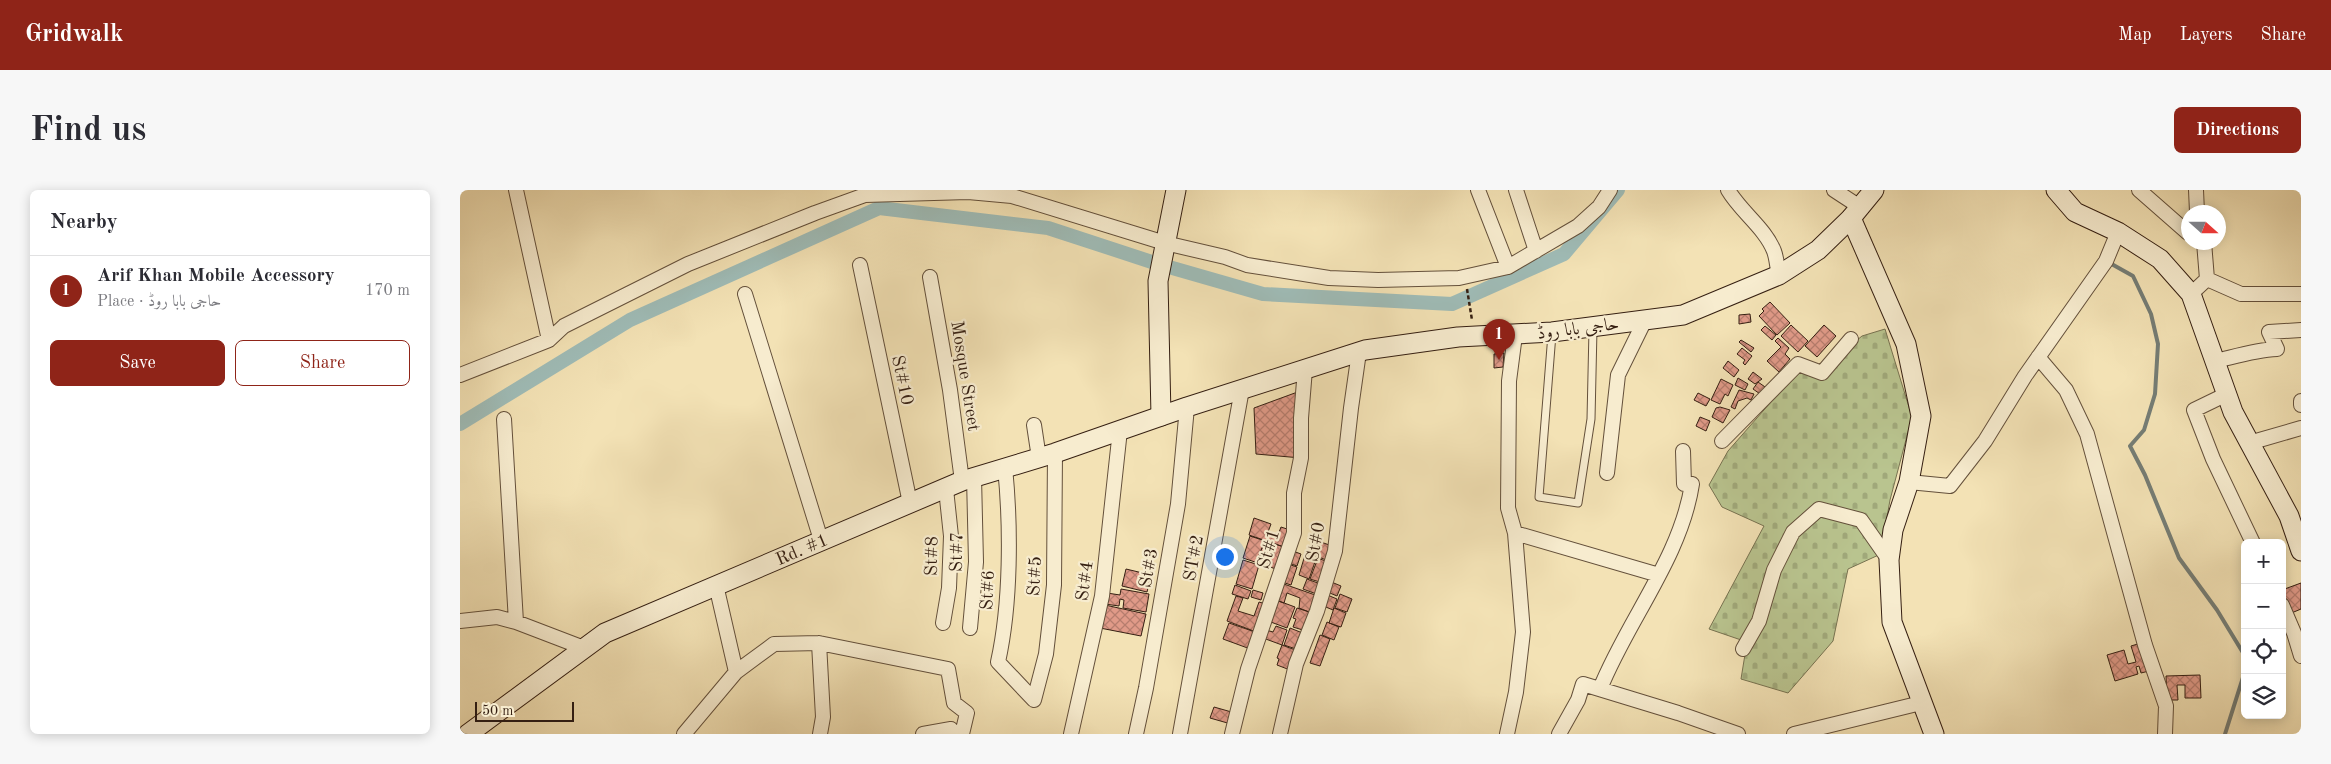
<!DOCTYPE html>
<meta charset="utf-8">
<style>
body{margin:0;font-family:"Old Standard TT",Amiri,serif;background:#f7f7f7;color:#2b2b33}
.controls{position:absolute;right:15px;bottom:15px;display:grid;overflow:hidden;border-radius:8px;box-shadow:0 2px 12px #0003}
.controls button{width:45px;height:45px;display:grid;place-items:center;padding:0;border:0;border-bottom:1px solid #e1e1e2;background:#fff;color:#2b2b33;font:25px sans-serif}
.compass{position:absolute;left:1721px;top:15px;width:45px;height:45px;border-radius:50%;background:#fff;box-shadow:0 2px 12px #0003;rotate:111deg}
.scale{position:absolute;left:15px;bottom:12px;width:99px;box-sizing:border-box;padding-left:5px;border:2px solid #351f12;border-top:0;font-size:14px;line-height:18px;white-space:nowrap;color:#351f12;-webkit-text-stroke:4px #f7eccf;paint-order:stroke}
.you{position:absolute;left:764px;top:366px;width:18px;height:18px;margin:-12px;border:4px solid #fff;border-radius:50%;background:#1a73e8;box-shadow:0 0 0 8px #1a73e833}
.badge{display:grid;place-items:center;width:32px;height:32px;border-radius:50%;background:#8f2418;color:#fff;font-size:16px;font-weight:700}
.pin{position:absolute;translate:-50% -41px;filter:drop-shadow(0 1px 2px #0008)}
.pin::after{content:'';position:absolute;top:26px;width:18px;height:15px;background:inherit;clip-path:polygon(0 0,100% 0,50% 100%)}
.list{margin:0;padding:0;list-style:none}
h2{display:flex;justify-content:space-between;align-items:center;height:65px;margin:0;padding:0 20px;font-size:21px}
h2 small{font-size:16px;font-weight:400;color:#7c7c81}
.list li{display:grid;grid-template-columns:32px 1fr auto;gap:15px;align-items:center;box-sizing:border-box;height:70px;padding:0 20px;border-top:1px solid #e1e1e2}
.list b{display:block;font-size:19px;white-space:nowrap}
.list p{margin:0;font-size:16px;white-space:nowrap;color:#7c7c81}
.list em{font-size:16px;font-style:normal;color:#7c7c81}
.actions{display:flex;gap:10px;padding:15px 20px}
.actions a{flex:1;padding:11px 0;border:1px solid #8f2418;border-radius:8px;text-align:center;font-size:18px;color:#8f2418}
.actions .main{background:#8f2418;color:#fff}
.icon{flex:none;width:28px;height:28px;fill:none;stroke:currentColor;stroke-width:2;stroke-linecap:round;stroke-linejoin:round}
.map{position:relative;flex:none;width:1841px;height:544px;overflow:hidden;border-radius:8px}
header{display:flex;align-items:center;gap:30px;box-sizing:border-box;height:70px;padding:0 25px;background:#8f2418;color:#fff}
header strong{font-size:24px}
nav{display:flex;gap:28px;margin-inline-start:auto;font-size:18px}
.intro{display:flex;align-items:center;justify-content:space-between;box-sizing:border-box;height:120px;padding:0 30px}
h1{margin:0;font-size:35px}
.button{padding:12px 22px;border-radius:8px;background:#8f2418;color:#fff;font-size:18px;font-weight:700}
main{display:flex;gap:30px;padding:0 30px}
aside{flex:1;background:#fff;border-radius:8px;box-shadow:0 2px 12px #0003}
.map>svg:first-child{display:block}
.cemetery{fill:url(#cemetery-stones);stroke:#777250}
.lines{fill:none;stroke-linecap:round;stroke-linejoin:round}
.stream{stroke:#757d75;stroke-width:4}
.canal{stroke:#9fbcb7;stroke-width:14}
.building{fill:url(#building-cross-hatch);stroke:#351f12;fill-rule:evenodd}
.lane-casing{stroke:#64503b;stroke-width:9}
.street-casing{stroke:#64503b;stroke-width:16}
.secondary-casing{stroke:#351f12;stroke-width:21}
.path{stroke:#351f12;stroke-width:2.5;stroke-dasharray:4 2.5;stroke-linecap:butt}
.lane{stroke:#f7eccf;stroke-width:7}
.street{stroke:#f7eccf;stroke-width:14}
.secondary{stroke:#f7eccf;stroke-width:19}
.labels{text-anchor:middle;stroke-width:4.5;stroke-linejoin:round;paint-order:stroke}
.street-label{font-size:18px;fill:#351f12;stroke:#f7eccf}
</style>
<header>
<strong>Gridwalk</strong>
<nav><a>Map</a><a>Layers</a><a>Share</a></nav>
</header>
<div class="intro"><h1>Find us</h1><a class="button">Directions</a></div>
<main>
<aside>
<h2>Nearby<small></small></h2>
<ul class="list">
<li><span class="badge">1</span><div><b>Arif Khan Mobile Accessory</b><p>Place · حاجی بابا روڈ</p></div><em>170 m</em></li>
</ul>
<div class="actions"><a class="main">Save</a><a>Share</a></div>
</aside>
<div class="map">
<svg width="1841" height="544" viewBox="0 0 1841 544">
<defs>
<pattern id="cemetery-stones" width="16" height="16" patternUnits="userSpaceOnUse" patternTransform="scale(1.25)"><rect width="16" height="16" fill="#b9c48f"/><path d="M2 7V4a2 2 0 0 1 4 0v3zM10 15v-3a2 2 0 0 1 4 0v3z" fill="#a0a87a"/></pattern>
<pattern id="building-cross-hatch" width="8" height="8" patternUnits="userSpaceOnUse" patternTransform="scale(1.25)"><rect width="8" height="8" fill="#e09a88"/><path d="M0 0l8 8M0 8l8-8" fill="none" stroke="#b67d6e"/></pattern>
</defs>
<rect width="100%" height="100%" fill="#f3e2b5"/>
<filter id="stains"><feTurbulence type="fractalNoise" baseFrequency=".004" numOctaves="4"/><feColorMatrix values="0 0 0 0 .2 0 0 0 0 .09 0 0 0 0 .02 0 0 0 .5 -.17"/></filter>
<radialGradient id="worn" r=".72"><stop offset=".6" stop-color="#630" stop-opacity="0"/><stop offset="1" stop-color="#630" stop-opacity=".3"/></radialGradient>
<path class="cemetery" d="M1425,139L1452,227L1430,310L1423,350V363L1388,379L1373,451L1328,503L1281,489L1287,452L1249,439L1304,336L1262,317L1249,295L1268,261L1339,180L1364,190L1391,155L1402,146Z"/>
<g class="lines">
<path class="stream" d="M1648,72L1673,86L1691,124L1698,154L1695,204L1684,240L1670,256L1685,285L1719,368L1757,420L1785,466
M1765,544L1785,481"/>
<path class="canal" d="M0,234L170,130L419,18L588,38L695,73L803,104L992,114L1104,64L1158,0"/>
</g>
<path class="building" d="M1310,112L1330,133L1317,145L1299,126L1304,121L1302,119Z
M1290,124L1291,132L1279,134V125Z
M1331,135L1348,151L1338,162L1321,146Z
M1364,135L1376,146L1357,167L1345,156Z
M1305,136L1316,145L1312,150L1301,140Z
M1318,148L1329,158L1325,164L1330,169L1319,182L1307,171L1321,157L1315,151Z
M1281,150L1294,158L1291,162L1279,152Z
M1282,158L1292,166L1285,175L1283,173L1285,170L1277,164Z
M1044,163L1043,177L1034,178V164Z
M1268,171L1279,180L1274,187L1263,178Z
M1293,182L1302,189L1295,194L1288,189Z
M1278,188L1288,194L1285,200L1275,195Z
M1261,189L1273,195L1268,206L1265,204L1260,214L1251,210Z
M1298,192L1308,199L1303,206L1293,199Z
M843,200L841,268L796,264L794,218Z
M1279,200L1294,204L1291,210L1287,208L1278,211L1275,219L1271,217Z
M1238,203L1250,209L1246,216L1234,210Z
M1260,217L1270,220L1263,233L1252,227L1256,218Z
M1240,227L1250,231L1246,241L1236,236Z
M794,328L811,334L808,342L818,345L821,337L833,341L827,358L789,345Z
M790,346L827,358L819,380L783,368ZM803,356L815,360L811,369L799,365Z
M858,351L875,357L869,371L853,365Z
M803,356L815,360L811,369L799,365Z
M830,360L841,364L837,376L826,372Z
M845,365L856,369L849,389L839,385Z
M858,368L870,373L863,393L850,389Z
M783,370L799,375L792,399L776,394Z
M825,373L837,377L831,395L819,391Z
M666,379L691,385L687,402L662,396Z
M847,389L863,395L859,405L843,399Z
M869,391L881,396L877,406L865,401Z
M821,393L858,406L852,423L839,418L840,408L827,403L824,413L815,410Z
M1841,393V419L1829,424L1822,408V400Z
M775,395L791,401L788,409L772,404Z
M661,399L689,404L686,422L663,418L664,410L660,409L659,416L645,414L647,403L660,405Z
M793,400L803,403L801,410L791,407Z
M865,404L877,409L873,420L861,415Z
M880,404L892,409L887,422L875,418Z
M776,406L783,408L778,421L794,426L799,412L809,415L799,443L767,431Z
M816,410L835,417L827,438L808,431Z
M645,415L686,424L681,446L640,438Z
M837,418L852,423L846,441L833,437L836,429L833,428Z
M874,418L886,423L881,437L869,433Z
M867,432L879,437L874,450L862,445Z
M769,433L798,443L793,460L763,449Z
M816,436L827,440L822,455L803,448L806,440L813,442Z
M830,438L845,444L839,460L824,455Z
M860,445L870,449L860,476L850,473Z
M1681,453L1689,481L1681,483L1679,476L1676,477L1678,484L1655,491L1647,465L1664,460L1668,474L1676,472L1671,456Z
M822,455L838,461L830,480L817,475L819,469L817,468Z
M1740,485L1741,508H1725V495H1717L1718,510H1707L1706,486Z
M754,517L775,523L771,534L750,528Z"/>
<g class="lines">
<g class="lane-casing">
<path id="lane" d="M1092,144L1079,307L1118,313L1131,229L1133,139"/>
</g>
<g class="street-casing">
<path id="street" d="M56,0L89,150
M1018,0L1048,77
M1056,0L1076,61
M1268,0C1281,22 1305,38 1314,61C1317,69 1317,78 1319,85
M1374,0L1400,17
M1679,0L1728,43
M1736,0L1737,22
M400,75L450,313
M470,87L490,200L502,291
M1747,89L1781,104H1841
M285,104L361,350
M1731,104L1747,89L1744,52
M1578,167L1606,200L1627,244L1685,455L1706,516L1705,544
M1756,171C1777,166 1795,160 1817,159L1809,142L1841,140
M0,185L89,150L104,136L228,74L355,23L405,5L508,2L552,6L705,53L765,67L787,75L869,88L918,90L999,88L1048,77L1118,36L1139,17L1150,0
M1767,204L1734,220L1753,269L1793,353
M1841,211V215
M44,229L56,432
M574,235L579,268
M1262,251L1338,174L1362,183L1391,149
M1789,253L1841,238
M1223,261L1224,294
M545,277C551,337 551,413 538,472L574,510
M1147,283L1158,185L1185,130
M1449,292L1490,296L1525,251L1565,186L1646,71L1658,42
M1055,343L1199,385
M256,395L276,482
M1822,415L1834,443L1841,466
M0,431L37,427L56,432L124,458
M483,433L489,398L491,346L486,299
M510,438L516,372L514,287
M359,453L363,527L360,544
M1283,459L1299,431L1314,380L1333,342L1359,319L1401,330L1429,370
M1140,499C1167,431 1221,367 1232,294
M574,510L586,464L594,395L595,263
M224,544L276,482L314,454L359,453L488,479L494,513L507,523L502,544
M463,544L491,539
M611,544L642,406L660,240
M676,544L686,498L718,314L727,217
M720,544L782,199
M772,544L788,479L834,343V303L841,268V228L845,179
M820,544L836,474L857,421L875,361L891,218L899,162
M1047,544L1056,502L1063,442L1055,343L1048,318L1049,191L1055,145
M1099,544L1118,510L1123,494L1218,523L1278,544
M1334,544L1461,513"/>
</g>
<g class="secondary-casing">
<g id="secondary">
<path d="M1596,0L1615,22L1658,42L1700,69L1731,104L1773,222L1829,326L1841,361"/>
<path d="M1391,28L1446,154L1461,226L1449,292L1433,340L1429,370L1432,432L1474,544"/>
<path d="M701,226L698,91L716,0"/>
<path id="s1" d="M8,544L145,443L502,291L595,263L727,217L905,160L998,147L1092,142L1223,125L1319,85L1358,60L1391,28L1414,0"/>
</g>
</g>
<path class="path" d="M1007,99L1012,130"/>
<use href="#lane" class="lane"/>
<use href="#street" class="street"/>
<use href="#secondary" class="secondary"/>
</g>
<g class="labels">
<g class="street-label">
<text transform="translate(1118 138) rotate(-7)" y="6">حاجی بابا روڈ</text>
<text transform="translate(506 186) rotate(81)" y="6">Mosque Street</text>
<text transform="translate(443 190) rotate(78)" y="6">St#10</text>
<text transform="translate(855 352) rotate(-80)" y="6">St#0</text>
<text dy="6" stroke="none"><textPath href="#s1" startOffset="384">Rd. #1</textPath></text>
<text transform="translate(808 359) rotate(-74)" y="6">St#1</text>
<text transform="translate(496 362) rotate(-89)" y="6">St#7</text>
<text transform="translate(471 366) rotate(-89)" y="6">St#8</text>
<text transform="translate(733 368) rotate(-80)" y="6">ST#2</text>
<text transform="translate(688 378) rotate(-80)" y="6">St#3</text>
<text transform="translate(574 386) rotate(-87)" y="6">St#5</text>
<text transform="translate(624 391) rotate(-82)" y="6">St#4</text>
<text transform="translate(527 400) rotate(-87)" y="6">St#6</text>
</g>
</g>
<rect width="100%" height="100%" filter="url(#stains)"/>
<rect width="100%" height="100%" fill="url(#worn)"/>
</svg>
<div class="controls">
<button>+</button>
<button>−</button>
<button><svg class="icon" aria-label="locate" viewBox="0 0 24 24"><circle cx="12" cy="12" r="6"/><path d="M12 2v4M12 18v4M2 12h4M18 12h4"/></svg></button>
<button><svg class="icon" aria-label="layers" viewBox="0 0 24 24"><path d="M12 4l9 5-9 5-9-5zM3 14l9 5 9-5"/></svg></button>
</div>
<svg class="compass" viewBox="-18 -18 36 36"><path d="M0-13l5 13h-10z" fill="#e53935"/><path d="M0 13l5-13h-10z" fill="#7c7c81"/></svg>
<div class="scale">50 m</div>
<div class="you"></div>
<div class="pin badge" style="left:1039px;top:170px">1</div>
</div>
</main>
